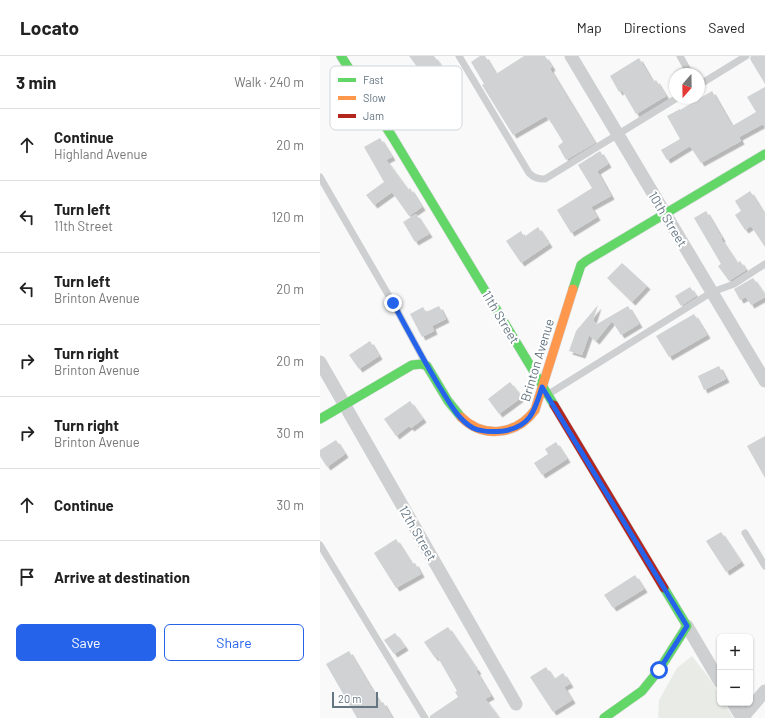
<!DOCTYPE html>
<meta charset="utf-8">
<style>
body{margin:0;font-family:Barlow,sans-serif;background:#f2f2f2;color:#222}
.controls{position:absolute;right:12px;bottom:12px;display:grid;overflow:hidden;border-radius:6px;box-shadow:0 1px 3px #0004}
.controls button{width:36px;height:36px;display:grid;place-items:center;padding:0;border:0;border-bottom:1px solid #e0e0e0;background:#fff;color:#222;font:20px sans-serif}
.compass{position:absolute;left:349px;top:12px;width:36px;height:36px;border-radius:50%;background:#fff;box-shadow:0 1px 3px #0004;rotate:200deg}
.scale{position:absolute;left:12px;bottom:10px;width:46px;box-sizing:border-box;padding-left:4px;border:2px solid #657683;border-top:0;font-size:11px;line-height:14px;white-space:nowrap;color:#657683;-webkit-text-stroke:3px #fff;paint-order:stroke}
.stop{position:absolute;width:12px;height:12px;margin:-9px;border:3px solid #2563eb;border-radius:50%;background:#fff}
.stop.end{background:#2563eb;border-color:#fff;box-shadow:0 1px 4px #0008}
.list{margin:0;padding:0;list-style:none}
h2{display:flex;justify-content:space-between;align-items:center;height:52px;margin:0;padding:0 16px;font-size:17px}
h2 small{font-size:13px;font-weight:400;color:#767676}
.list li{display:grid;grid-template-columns:26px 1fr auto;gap:12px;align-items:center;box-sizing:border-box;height:72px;padding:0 16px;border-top:1px solid #e0e0e0}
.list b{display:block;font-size:15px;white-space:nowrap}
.list p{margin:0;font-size:13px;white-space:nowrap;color:#767676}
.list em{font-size:13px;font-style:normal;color:#767676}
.actions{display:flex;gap:8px;padding:12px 16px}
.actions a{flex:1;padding:9px 0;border:1px solid #2563eb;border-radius:6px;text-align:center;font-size:14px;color:#2563eb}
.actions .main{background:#2563eb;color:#fff}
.icon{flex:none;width:22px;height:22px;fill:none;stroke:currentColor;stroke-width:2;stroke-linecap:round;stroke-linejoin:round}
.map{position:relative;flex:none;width:445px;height:662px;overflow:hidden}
header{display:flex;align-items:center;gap:24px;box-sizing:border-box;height:56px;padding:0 20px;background:#fff;border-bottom:1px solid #e0e0e0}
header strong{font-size:19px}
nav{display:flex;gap:22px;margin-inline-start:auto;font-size:14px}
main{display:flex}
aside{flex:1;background:#fff}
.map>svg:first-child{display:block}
.green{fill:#e8ebe6}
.building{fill:#d0d2d3;filter:url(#shadow)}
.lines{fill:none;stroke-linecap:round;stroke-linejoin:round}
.fast-casing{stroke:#d5d6d7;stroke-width:10}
.slow-casing{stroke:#d5d6d7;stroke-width:10}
.jam-casing{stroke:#d5d6d7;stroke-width:10}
.lane{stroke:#cecfd0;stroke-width:7}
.street{stroke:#cecfd0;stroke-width:13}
.fast{stroke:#63d668;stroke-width:9}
.slow{stroke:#ff974d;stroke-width:9}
.jam{stroke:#b3261e;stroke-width:9}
.route{stroke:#2563eb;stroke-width:5}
.labels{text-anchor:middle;stroke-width:4;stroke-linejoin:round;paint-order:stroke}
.street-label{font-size:13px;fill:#657683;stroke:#fff}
.key{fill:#fff;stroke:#d1d6da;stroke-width:1}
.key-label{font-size:11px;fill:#657683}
</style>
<header>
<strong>Locato</strong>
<nav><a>Map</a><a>Directions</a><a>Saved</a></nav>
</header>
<main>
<aside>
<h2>3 min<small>Walk · 240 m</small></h2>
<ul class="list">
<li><svg class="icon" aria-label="ahead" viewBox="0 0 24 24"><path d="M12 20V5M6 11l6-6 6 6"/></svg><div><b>Continue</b><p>Highland Avenue</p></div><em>20 m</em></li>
<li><svg class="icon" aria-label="left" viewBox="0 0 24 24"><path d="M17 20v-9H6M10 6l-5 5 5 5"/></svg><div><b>Turn left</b><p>11th Street</p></div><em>120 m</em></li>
<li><svg class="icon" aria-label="left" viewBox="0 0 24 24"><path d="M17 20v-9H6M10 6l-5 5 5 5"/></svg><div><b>Turn left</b><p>Brinton Avenue</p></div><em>20 m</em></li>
<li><svg class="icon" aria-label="right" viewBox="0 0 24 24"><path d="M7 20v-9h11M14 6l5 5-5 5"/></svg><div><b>Turn right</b><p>Brinton Avenue</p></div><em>20 m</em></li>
<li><svg class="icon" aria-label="right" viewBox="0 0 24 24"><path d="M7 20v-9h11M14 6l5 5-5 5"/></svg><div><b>Turn right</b><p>Brinton Avenue</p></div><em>30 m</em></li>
<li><svg class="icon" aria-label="ahead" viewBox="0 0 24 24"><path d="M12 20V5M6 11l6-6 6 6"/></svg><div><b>Continue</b></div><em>30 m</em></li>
<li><svg class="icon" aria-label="arrive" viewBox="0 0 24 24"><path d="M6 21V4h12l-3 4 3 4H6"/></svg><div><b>Arrive at destination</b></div></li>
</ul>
<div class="actions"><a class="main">Save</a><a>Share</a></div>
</aside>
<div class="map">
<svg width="445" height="662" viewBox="0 0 445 662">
<defs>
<filter id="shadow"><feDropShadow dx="3.5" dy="3.5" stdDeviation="0" flood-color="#0004"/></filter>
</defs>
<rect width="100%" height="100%" fill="#f9f9f9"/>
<path class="green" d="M372,600C381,613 400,631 400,647H405L413,662H338L339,644L357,612Z"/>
<path class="building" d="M89,0H114L128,19L112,31Z
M160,0H165L176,18L204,0H225L232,11L230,13L275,87L246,104L238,90L243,86L229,63L228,64L226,60L193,79L162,29L164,28L151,6Z
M431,0H445V28L430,3Z
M319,2L333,26L336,24L346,40L316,58L302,34L299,36L290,20Z
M445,31V72L443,68L419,81L421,85L381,107L370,90L347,104L341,94L360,83L347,60L360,53V54L392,35L412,70L436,56L427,41Z
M60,82L72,101L66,104L88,134L90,132L102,151L89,160L72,136L54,149L46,139L64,126L44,91Z
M280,95L288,108L277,115L291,140L271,151L277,161L251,177L237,154L272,132L258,109Z
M430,135L445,159V191L431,170L425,174L415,159L421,155L415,145Z
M386,155L402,182L401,183L417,207L420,205L426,214L409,225L398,210L401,208L374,162Z
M96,158L109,178L95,186L83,166Z
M218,171L229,188L201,207L186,185L201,175L204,181Z
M302,207L327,230L312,246L287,222Z
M433,222L445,239V241L431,249L426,241L420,244L414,233Z
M370,231L376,240L361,250L355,240Z
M278,249L273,265L277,268L308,250L319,268L301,279L292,265L276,285L269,279L262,299L249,295L256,275Z
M119,250L126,263L112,270L114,275L102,281L90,258L103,251L106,256Z
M374,258L387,279L349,301L336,280Z
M50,285L59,300L39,313L29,299Z
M399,310L406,323L384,334L378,320Z
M190,326L202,341L179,358L168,343Z
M90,345L103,363L91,372L89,370L76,380L64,363Z
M445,380V422L427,390Z
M16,384L25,398L7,411L0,400V394Z
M236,386L247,403L222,419L214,407L228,398L225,393Z
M401,476L421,506L406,516L386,485Z
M76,483L92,508L95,507L101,518L76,532L54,497Z
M315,519L324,533L293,552L284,539Z
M128,571L158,615H156L171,640L165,643L179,662H110V660L138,641L135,636L137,635L117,600L115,602L104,586Z
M75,577L85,591L74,598L64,584Z
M29,595L60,647L63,646L72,662H37L6,608Z
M226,611L234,623L243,617L250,628L244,631L252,644L233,656L210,621Z"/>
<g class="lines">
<g class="fast-casing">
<path id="fast" d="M21,0L73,82L234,349
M253,233L261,209L266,205L445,98
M0,363L92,309L102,308L107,310L128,345L141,361
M284,662L322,635L339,614L367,570L344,532"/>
</g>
<g class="slow-casing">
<path id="slow" d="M141,361C163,383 197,379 215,354L253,233"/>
</g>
<g class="jam-casing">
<path id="jam" d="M234,349L344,532"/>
</g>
<path class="lane" d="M139,0L209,117C214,122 218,123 225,123L357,42
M360,0L370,18
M379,29L426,0
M0,121L73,247L105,306
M227,339L392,236L414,228L445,208
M425,477L445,510
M0,489L105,662"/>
<path class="street" d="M251,0L445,325
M0,306L196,648
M367,570L400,626
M413,647L422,662
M422,662L445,635"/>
<use href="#fast" class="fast"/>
<use href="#slow" class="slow"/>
<use href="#jam" class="jam"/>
</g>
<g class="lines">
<path class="route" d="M73,247C88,275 103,303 119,330C128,344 137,363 153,372C162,376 174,376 183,375C211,371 215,354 222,331L367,570L339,614"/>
</g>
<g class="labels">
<g class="street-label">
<text transform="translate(348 163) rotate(59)" y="5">10th Street</text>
<text transform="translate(181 261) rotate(59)" y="5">11th Street</text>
<text transform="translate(217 304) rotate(-73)" y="5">Brinton Avenue</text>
<text transform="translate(98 477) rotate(60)" y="5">12th Street</text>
</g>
</g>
<rect x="10" y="10" width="132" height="64" rx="6" class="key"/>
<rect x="18" y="22" width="18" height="4" fill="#63d668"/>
<rect x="18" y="40" width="18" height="4" fill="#ff974d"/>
<rect x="18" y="58" width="18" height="4" fill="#b3261e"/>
<g class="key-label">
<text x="43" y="28">Fast</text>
<text x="43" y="46">Slow</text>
<text x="43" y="64">Jam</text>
</g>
</svg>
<div class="controls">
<button>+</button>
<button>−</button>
</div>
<svg class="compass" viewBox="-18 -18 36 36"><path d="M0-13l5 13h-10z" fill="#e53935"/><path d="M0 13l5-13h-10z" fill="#767676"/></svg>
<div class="scale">20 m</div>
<div class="stop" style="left:339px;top:614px"></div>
<div class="stop end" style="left:73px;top:247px"></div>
</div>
</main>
